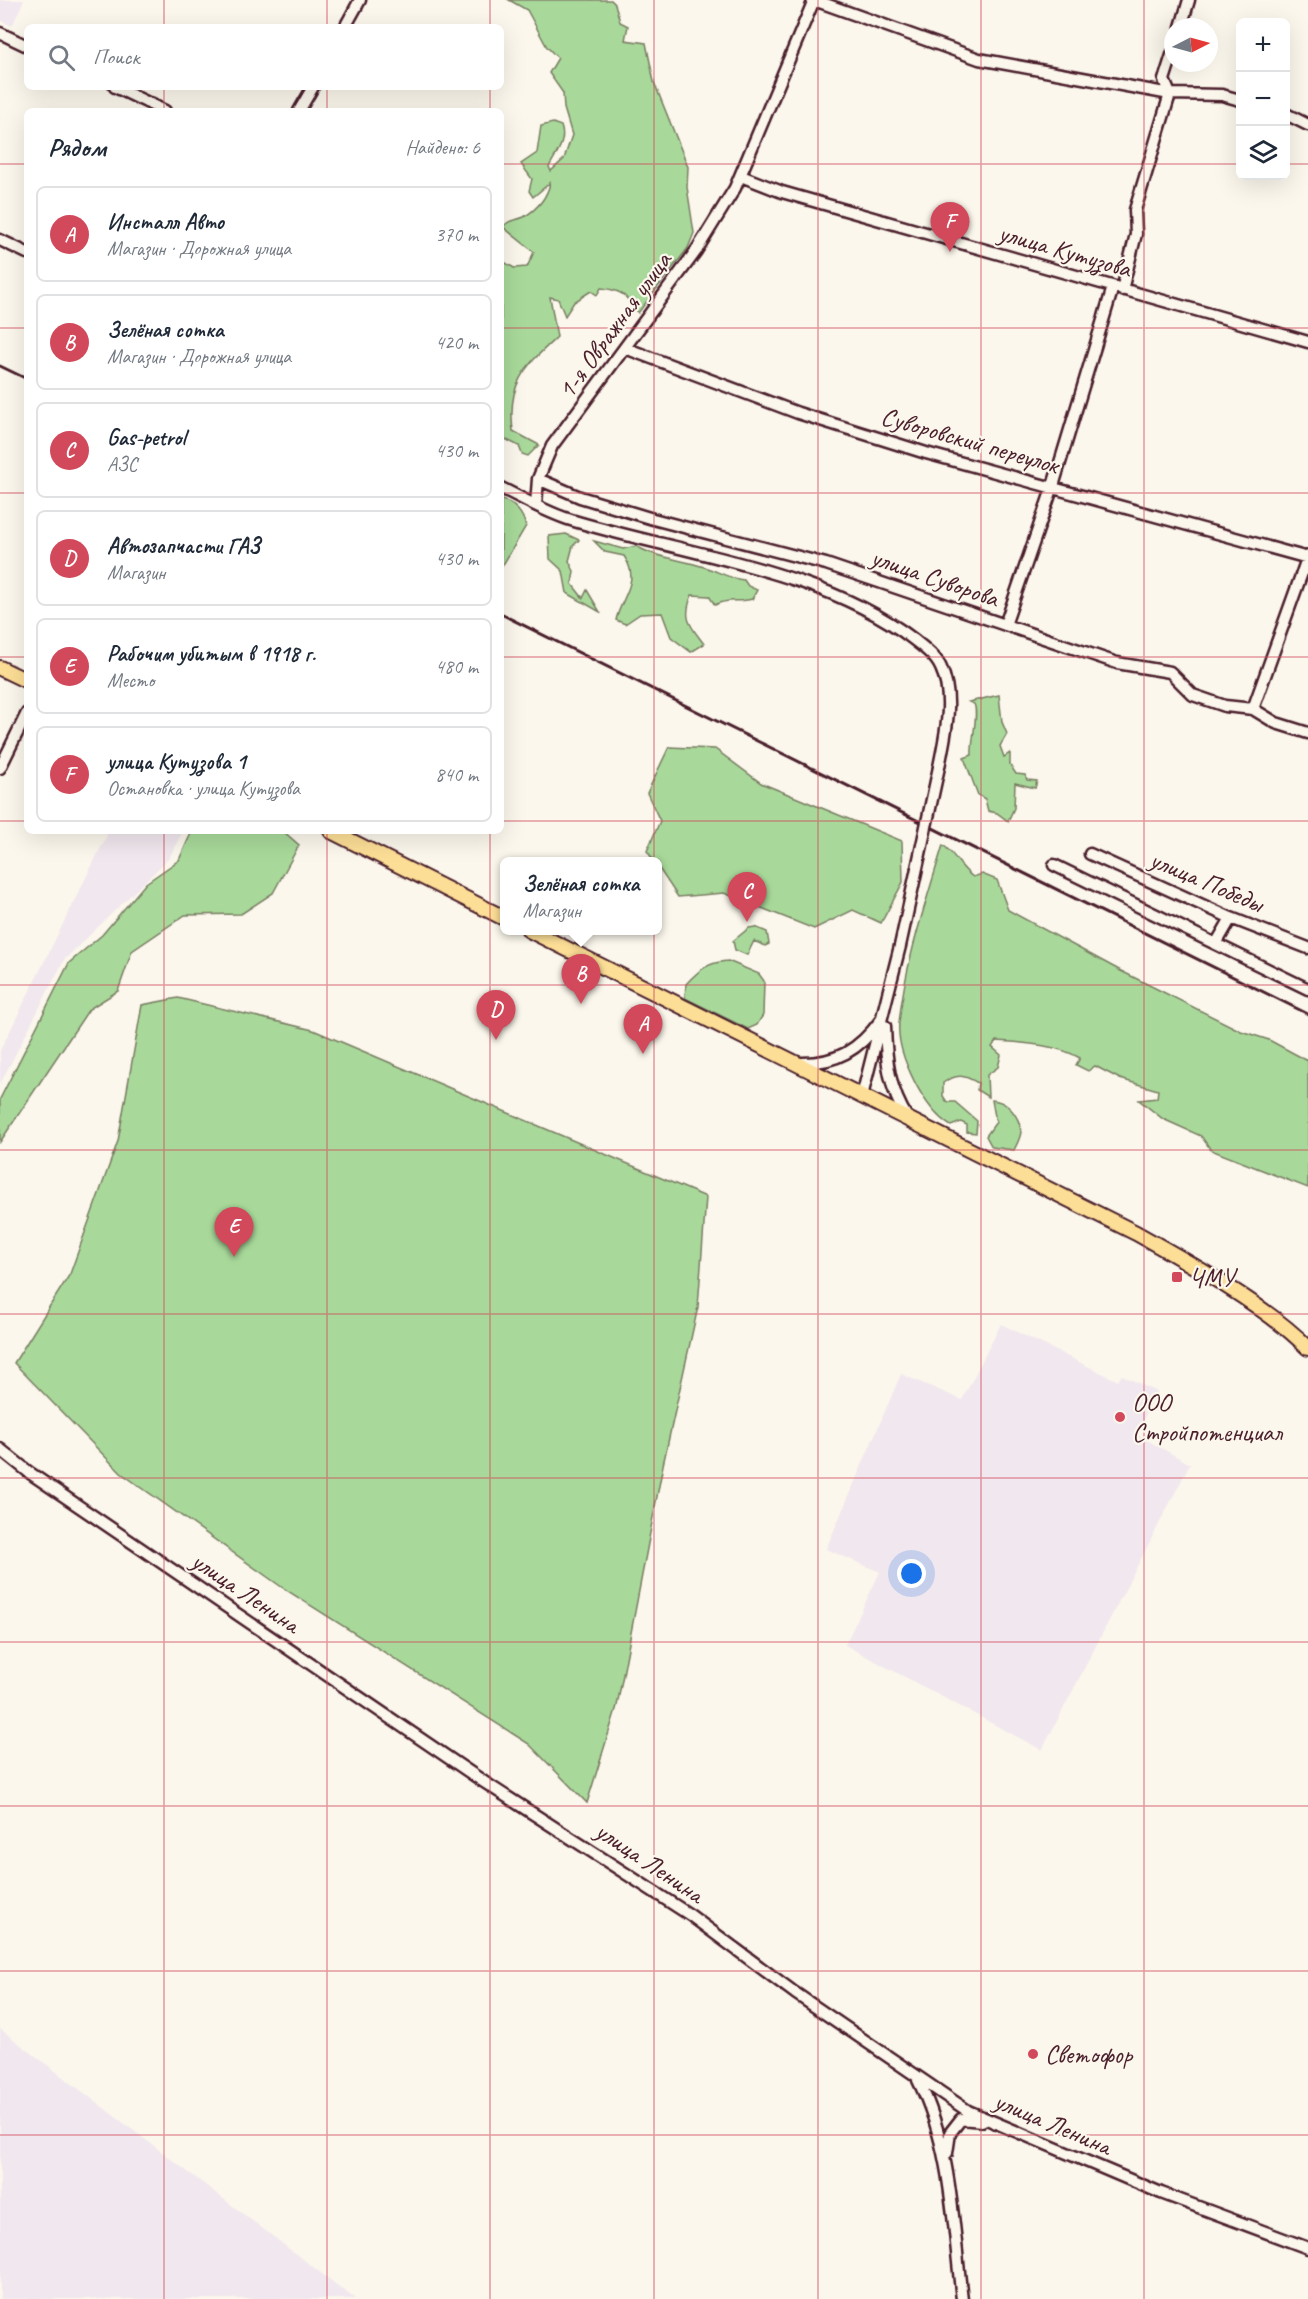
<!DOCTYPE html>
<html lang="ru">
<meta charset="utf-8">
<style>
body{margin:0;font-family:Caveat,sans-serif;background:#f6f6f7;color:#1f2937}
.controls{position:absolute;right:18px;top:18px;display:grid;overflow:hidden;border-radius:9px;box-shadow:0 6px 24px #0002}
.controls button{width:54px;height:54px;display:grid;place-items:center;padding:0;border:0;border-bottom:2px solid #e0e1e3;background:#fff;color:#1f2937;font:30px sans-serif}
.compass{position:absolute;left:1164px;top:18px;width:54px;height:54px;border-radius:50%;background:#fff;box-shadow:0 6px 24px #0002;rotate:84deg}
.you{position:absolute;left:912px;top:1574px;width:21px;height:21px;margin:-15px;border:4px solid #fff;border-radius:50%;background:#1a73e8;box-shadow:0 0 0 9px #1a73e833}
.badge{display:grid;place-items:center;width:39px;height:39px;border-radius:50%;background:#d1495b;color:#fff;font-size:20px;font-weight:700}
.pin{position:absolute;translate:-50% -50px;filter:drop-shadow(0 2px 3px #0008)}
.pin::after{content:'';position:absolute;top:32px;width:21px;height:18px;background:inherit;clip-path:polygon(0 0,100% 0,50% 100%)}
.popup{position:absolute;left:500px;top:857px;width:162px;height:78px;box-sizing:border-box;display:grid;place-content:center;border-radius:9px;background:#fff;filter:drop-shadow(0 2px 4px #0005);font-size:20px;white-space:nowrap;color:#747a83}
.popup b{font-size:22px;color:#1f2937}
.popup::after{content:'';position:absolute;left:50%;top:100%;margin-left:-12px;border:12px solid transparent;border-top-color:#fff}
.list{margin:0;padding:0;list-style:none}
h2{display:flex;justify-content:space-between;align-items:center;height:78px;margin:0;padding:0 24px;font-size:26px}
h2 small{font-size:20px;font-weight:400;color:#747a83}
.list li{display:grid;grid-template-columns:39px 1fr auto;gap:18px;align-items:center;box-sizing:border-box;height:96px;margin:0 12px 12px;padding:0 12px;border:2px solid #e0e1e3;border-radius:9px}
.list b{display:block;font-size:22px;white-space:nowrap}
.list p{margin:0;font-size:20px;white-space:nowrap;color:#747a83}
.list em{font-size:20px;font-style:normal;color:#747a83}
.icon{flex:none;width:33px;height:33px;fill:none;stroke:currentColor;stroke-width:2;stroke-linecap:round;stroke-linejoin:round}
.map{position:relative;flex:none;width:1308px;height:2299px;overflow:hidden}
.search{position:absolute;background:#fff;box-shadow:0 6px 24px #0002;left:24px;top:24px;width:480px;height:66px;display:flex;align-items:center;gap:15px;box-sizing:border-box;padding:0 21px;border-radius:9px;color:#747a83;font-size:22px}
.panel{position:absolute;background:#fff;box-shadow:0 6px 24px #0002;left:24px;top:108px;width:480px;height:726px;border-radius:9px}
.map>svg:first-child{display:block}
.built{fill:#f1e7ee}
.green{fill:#a8d99a;stroke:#797c62;stroke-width:1.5}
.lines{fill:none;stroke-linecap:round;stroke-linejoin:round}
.minor-casing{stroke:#4a1f2b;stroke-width:15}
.major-casing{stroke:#4a1f2b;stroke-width:18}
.minor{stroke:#fbf7ec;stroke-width:10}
.major{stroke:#fcde96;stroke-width:14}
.rail{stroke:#4a1f2b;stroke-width:3}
.minor-bridge-casing{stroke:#4a1f2b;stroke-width:15;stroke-linecap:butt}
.minor-bridge{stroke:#fbf7ec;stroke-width:10}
.grid{fill:none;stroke:#d1495b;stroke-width:1.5;stroke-opacity:0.55}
.poi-dot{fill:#d1495b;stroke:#fbf7ec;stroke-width:2}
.labels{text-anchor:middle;stroke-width:4.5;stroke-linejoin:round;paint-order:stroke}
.street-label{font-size:26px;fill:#4a1f2b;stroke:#fbf7ec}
.poi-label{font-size:26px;fill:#4a1f2b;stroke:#fbf7ec;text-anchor:start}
</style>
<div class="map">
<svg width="1308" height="2299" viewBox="0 0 1308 2299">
<rect width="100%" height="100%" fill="#fbf7ec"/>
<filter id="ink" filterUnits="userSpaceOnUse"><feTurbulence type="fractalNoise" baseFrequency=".0167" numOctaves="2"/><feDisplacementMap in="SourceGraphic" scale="12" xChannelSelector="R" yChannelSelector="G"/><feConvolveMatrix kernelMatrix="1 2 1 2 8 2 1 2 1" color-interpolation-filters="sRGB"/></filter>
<g filter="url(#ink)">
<path class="built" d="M0,0H24L12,26L0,20Z
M109,831H183L169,858L64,960L0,1084V1051Z
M1001,1324L1118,1381L1122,1375L1157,1392L1136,1434L1190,1464L1042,1750L845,1645L880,1572L826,1549L901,1374L962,1400Z
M0,2029L355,2299H0Z"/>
<path class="green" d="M509,0H611L615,4L620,22L628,26L625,40L646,43L654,82L688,167L687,187L694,233L688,248L638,313C626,296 623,290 601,288L597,295L591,291L574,302L565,316L558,299L550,297L557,337C524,368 507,383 513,431L539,445L528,456L522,454L519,446L501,437V260L514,268L527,267L534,252L503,227C509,219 515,221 524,217C537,209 547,198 550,183L533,197L529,191L532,179L521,164L537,153L541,126L553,123L561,126C567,141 556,154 549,167L551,171L564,159L572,135L564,108L563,93L549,73L558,58L547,47L527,10Z
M501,500C515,503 522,512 526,526L501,568Z
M566,534L579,540L573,546L569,561L574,571L572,584L583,598L587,590L600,612L567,593L563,571L550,559L549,536Z
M594,541L623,549L636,546C656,558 681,559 704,567C718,571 729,579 744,580L748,586L757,590L752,599C739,603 727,598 715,605L709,596L692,595C682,619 690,625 704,644L691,652L671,637L662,613L640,614L625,624L616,620C622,595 641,582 624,556L605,552Z
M999,695L1002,722L1007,734L1000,746L1004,757L1010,753V765L1016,774L1025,775L1027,780L1037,781L1035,788L1015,783L1014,808L1008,821L997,813L988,811L985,799L978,795L964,758L972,755C971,740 979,714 974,704L969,702Z
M669,747L715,749L761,783L902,841L903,882L881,923L853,910L814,929L724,893L678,897L658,867V862L654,861L647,851L660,821L647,793Z
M192,831H283L299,845L273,893L241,914L185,915L132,951L118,991L89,1009L0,1142V1099L69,963L102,935L146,883L179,860Z
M943,845C956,855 959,867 973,877L982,874L997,880L1008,910L1121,971L1241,1031L1269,1040L1308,1061V1188L1211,1150L1201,1136L1163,1119L1139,1100L1157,1098L1158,1090L1120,1079L1095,1066L1088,1071L1076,1065L1080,1058C1056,1044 1023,1043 996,1041L992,1047L1001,1055L998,1067L987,1075L988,1097L977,1090L978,1083C964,1075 957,1073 943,1083V1096L947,1102H955L977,1121L976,1133L967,1132V1125L961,1122L951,1126C924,1110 896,1054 899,1023C905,963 926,902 943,845Z
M755,927L767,932L769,944L765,946L754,941L747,955L735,950L733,941L749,928Z
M728,961L759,974L764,981L763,1015L757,1025L748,1029L685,998L686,984C699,970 708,962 728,961Z
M178,998L313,1030L706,1197L698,1307L663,1465L617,1706L587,1803L529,1744L283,1588L121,1473L14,1363L70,1274L118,1141L142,1005Z
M992,1100C1008,1101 1019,1116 1021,1131C1021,1137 1017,1144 1014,1150L992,1147L986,1136L996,1122Z"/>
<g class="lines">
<g class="minor-casing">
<path id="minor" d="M814,0L979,59L1170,94L1222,95L1240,100
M345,27L360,0
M1181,27L1189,0
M0,33L27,46
M115,87L165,111
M299,111L313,87
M1286,114L1308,125
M741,176L782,192L1308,342
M0,240L27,253
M1122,290L1136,234L1135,210L1170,94L1164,80L1173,52
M625,348L798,413L926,453L1308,558
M538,479L580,497L653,519L826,564L1117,663L1170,672L1193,695L1225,706L1253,709L1276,723L1308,733
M501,488C524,499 547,513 571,520C679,553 822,569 913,639C923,647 936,656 941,668C955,698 945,736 939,767
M536,505L538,479L552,446L696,251L735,188L814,0
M1005,625L1053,486L1113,287
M1253,709L1308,556
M0,768L27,713
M1090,854L1231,918L1308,948
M1054,865L1308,989
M1216,944L1231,918
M885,1026C886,1061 889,1089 908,1119
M799,1063C836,1064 859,1050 881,1020
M862,1096L900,946
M0,1449L30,1473L484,1782L690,1915L795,1993L968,2111L1161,2193L1308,2248
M918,2080C952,2147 953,2226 962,2299
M947,2153L950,2133L961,2119L982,2121"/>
</g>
<g class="major-casing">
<path id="major" d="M0,668L27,681
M331,831L504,918
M529,930L1136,1233C1188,1262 1267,1306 1308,1348"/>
</g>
<use href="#minor" class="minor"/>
<use href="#major" class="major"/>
<path class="rail" d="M0,366L27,379
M501,614L1308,1014"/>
<g class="minor-bridge-casing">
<path id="minor-bridge" d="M900,946L939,767"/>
</g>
<use href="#minor-bridge" class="minor-bridge"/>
</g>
</g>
<path class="grid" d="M164,0V27M327,0V27M490,0V27M654,0V2299M818,0V2299M981,0V2299M1144,0V2299M164,87V111M327,87V111M490,87V111M0,164H27M501,164H1240M1286,164H1308M0,328H27M501,328H1308M0,493H27M501,493H1308M0,657H27M501,657H1308M0,821H27M501,821H1308M164,831V2299M327,831V2299M490,831V2299M0,985H1308M0,1150H1308M0,1314H1308M0,1478H1308M0,1642H1308M0,1806H1308M0,1971H1308M0,2135H1308"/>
<g class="poi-dot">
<rect x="1171" y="1271" width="12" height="12" rx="3"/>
<circle cx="1120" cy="1417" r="6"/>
<circle cx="1033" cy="2054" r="6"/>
</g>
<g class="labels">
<g class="street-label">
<text transform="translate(1065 250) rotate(16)" y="9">улица Кутузова</text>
<text transform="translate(614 325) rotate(-54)" y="9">1-я Овражная улица</text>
<text transform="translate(970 440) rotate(16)" y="9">Суворовский переулок</text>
<text transform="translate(935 577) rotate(19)" y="9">улица Суворова</text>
<text transform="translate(1207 881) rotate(23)" y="9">улица Победы</text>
<text transform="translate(246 1592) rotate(34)" y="9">улица Ленина</text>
<text transform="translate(650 1862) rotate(34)" y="9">улица Ленина</text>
<text transform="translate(1053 2123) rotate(23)" y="9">улица Ленина</text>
</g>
<g class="poi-label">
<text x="1189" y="1286">ЧМУ</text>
<text x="1132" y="1411">ООО<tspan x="1132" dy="30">Стройпотенциал</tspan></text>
<text x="1045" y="2063">Светофор</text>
</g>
</g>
</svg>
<div class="controls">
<button>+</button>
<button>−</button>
<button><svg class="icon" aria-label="layers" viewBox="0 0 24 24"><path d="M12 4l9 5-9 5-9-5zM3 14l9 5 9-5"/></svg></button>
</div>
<svg class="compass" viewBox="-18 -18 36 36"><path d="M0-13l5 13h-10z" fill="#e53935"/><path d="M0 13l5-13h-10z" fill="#747a83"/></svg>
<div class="you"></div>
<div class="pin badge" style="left:643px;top:1054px">A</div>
<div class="pin badge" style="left:581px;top:1004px">B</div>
<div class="popup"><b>Зелёная сотка</b>Магазин</div>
<div class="pin badge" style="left:747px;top:922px">C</div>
<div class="pin badge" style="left:496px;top:1040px">D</div>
<div class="pin badge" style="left:234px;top:1257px">E</div>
<div class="pin badge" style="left:950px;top:252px">F</div>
<div class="search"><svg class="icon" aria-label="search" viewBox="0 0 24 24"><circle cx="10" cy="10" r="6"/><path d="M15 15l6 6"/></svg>Поиск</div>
<section class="panel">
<h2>Рядом<small>Найдено: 6</small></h2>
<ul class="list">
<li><span class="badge">A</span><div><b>Инсталл Авто</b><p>Магазин · Дорожная улица</p></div><em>370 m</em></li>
<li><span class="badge">B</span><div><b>Зелёная сотка</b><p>Магазин · Дорожная улица</p></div><em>420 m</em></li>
<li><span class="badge">C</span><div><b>Gas-petrol</b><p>АЗС</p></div><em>430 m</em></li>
<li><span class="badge">D</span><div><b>Автозапчасти ГАЗ</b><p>Магазин</p></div><em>430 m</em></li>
<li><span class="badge">E</span><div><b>Рабочим убитым в 1918 г.</b><p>Место</p></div><em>480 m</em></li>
<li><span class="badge">F</span><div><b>улица Кутузова 1</b><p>Остановка · улица Кутузова</p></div><em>840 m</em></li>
</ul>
</section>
</div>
